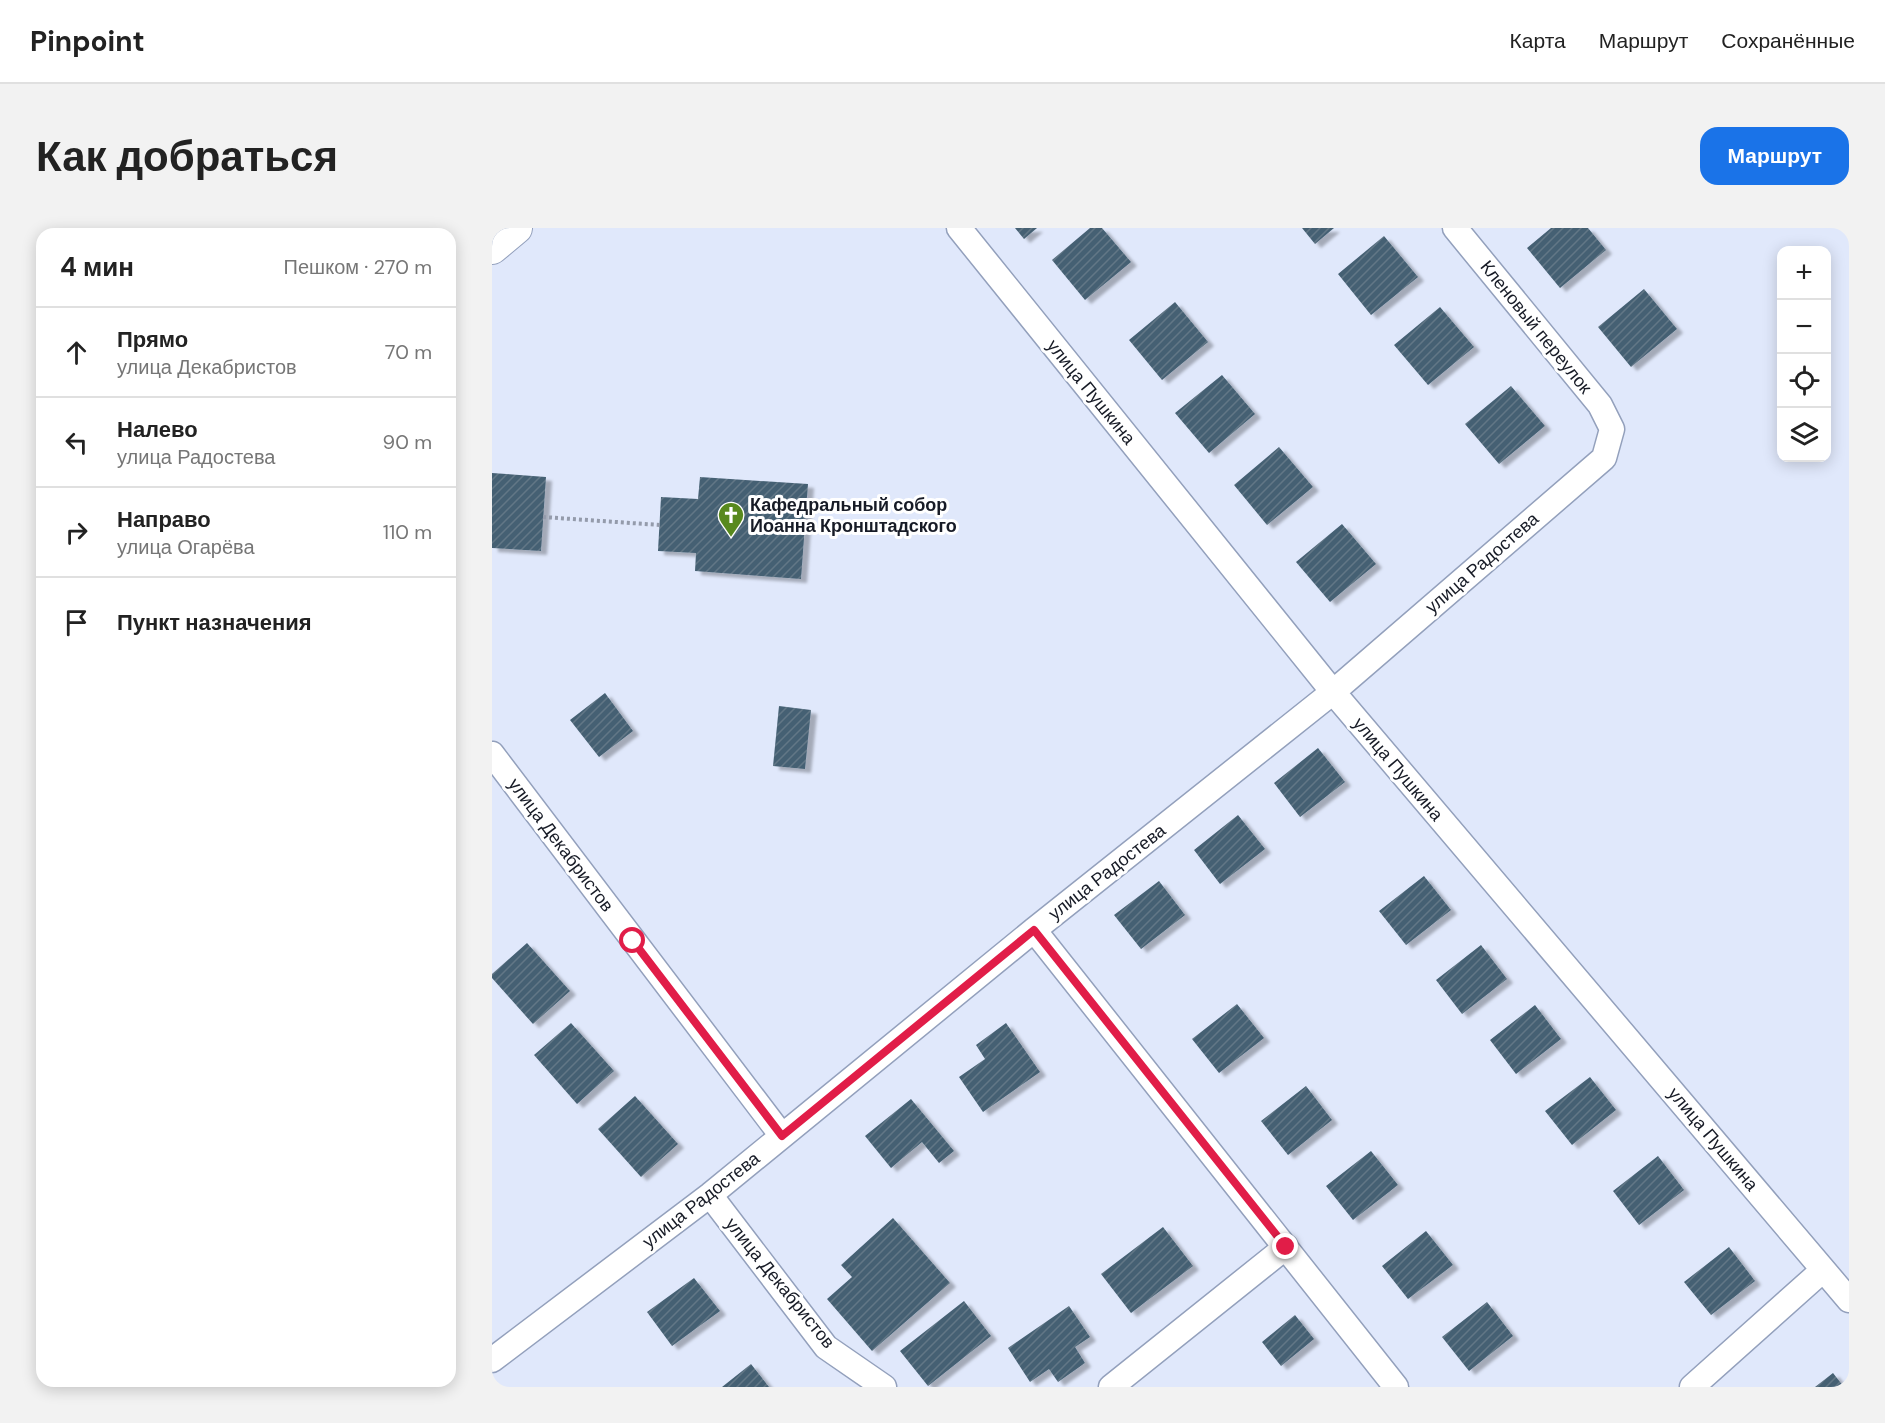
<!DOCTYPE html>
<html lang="ru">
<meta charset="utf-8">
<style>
body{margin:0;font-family:"DM Sans",sans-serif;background:#f2f2f2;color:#222}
.controls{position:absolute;right:18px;top:18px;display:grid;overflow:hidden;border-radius:12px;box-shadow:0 3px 15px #0003}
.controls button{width:54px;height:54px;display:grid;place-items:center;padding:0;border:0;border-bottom:2px solid #e0e0e0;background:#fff;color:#222;font:30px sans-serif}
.stop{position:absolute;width:18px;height:18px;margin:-14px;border:4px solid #e11d48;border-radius:50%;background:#fff}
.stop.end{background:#e11d48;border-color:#fff;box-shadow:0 2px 6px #0008}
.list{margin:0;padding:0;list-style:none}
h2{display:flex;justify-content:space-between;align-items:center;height:78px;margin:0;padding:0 24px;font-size:26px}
h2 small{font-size:20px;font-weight:400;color:#767676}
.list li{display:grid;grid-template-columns:39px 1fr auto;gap:18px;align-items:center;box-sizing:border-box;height:90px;padding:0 24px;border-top:2px solid #e0e0e0}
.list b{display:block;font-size:22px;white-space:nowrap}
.list p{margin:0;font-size:20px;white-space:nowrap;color:#767676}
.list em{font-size:20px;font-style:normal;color:#767676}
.icon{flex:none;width:33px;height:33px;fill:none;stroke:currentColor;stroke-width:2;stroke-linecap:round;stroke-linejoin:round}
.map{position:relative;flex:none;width:1357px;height:1159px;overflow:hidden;border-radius:18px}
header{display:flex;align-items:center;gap:36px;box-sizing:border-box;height:84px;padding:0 30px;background:#fff;border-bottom:2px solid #e0e0e0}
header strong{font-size:28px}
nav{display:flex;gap:33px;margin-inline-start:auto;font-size:21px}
.intro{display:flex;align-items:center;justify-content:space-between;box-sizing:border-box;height:144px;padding:0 36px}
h1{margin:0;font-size:42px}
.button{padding:15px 27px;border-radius:18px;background:#1a73e8;color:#fff;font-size:21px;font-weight:700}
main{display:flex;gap:36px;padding:0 36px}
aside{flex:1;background:#fff;border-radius:18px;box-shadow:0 3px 15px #0003}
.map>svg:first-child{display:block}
.building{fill:url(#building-hatch);filter:url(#shadow)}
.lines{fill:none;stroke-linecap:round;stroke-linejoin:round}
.minor-casing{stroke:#93a0bc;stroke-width:27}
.tertiary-casing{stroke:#93a0bc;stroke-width:34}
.path{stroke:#949bab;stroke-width:4;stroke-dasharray:3 3;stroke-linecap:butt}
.minor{stroke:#fff;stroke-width:24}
.tertiary{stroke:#fff;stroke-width:32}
.route{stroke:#e11d48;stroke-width:8}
.labels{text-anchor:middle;stroke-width:6;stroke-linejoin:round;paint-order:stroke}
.street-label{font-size:18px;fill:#171b26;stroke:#fff}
.poi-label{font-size:18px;font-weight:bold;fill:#171b26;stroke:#fff;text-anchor:start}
</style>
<header>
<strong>Pinpoint</strong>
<nav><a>Карта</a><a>Маршрут</a><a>Сохранённые</a></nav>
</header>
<div class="intro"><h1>Как добраться</h1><a class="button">Маршрут</a></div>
<main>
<aside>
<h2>4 мин<small>Пешком · 270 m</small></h2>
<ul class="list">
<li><svg class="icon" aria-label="ahead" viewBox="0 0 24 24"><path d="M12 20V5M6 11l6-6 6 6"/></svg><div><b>Прямо</b><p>улица Декабристов</p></div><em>70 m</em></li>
<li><svg class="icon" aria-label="left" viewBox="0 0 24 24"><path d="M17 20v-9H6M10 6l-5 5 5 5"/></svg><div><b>Налево</b><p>улица Радостева</p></div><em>90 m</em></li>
<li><svg class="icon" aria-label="right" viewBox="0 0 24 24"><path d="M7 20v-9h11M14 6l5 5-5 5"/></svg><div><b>Направо</b><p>улица Огарёва</p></div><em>110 m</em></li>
<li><svg class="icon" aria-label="arrive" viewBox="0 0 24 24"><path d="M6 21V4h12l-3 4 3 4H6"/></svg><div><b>Пункт назначения</b></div></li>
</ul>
</aside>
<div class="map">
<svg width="1357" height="1159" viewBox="0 0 1357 1159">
<defs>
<pattern id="building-hatch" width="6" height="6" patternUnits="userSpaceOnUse" patternTransform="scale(1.5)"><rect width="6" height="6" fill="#456073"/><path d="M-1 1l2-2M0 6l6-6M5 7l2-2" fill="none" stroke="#627786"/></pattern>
<filter id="shadow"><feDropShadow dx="6" dy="4" stdDeviation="1.5" flood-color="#0004"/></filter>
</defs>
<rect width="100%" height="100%" fill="#e0e8fb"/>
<path class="building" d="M523,0H545L532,11Z
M598,0H610L639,34L593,72L560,32Z
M810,0H842L823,16Z
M1059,0H1096L1114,22L1068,60L1035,20Z
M892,8L926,49L879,87L846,46Z
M1152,61L1185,101L1139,139L1106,99Z
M683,74L716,114L670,152L637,112Z
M948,79L982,119L936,157L902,117Z
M730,147L763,186L717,225L683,185Z
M1019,158L1053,198L1007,236L973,196Z
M787,219L821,259L775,297L742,257Z
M0,245L54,249L49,323L0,320Z
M208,249L316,256L309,351L203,343L204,325L166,323L169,269L206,271Z
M850,296L884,336L838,374L804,334Z
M113,465L141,503L107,529L78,492Z
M287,478L319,482L313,541L281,538Z
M826,520L853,554L808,589L782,555Z
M746,587L773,621L728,656L702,622Z
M932,648L959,682L914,717L887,683Z
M667,653L693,687L649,721L622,687Z
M35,715L78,763L41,796L0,750V746Z
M989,717L1015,751L970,786L944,752Z
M745,776L772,810L727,845L700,811Z
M1043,777L1069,811L1024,846L998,812Z
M79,795L122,843L85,876L42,827Z
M514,795L548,844L491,884L467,849L493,831L484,817Z
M1098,849L1124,882L1080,917L1053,883Z
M814,858L840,892L796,927L769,893Z
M143,868L186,916L149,949L106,901Z
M419,871L462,923L447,935L430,914L399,940L373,908Z
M879,923L906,957L861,992L834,958Z
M1166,928L1192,962L1147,997L1121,963Z
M401,990L458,1055L380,1123L335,1071L360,1049L349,1037Z
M671,999L701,1038L639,1085L609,1046Z
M934,1003L961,1037L916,1071L890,1038Z
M1237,1019L1263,1053L1219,1087L1192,1054Z
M202,1050L228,1083L180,1118L155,1084Z
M472,1073L499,1108L436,1158L408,1123Z
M995,1074L1021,1108L977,1143L950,1109Z
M577,1078L598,1109L583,1119L593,1135L566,1154L557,1141L538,1154L516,1120Z
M803,1087L822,1111L789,1138L770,1114Z
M259,1136L277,1159H230Z
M1341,1145L1352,1159H1323Z"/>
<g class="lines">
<g class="minor-casing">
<path id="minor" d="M467,0L841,464L1357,1072
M0,526L290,908
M542,702L904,1159
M218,967L334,1119L392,1159
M0,1132L218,967L542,702L841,464L1112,230L1120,201L1108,177L963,0
M619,1159L794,1019
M1200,1159L1331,1042"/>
</g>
<g class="tertiary-casing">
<path id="tertiary" d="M0,20L24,0"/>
</g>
<path class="path" d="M51,289L168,297"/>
<use href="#minor" class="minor"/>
<use href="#tertiary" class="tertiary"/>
</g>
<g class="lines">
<path class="route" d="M141,713L290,908L542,702L794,1019"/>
</g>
<defs>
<g id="church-pin" transform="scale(1.35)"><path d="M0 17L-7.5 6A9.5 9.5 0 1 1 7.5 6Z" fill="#58891e" stroke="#fff"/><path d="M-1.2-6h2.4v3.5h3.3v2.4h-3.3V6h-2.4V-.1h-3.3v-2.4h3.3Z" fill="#fff"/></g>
</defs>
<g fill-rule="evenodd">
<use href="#church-pin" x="239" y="287"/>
</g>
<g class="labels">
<g class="street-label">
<text transform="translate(1044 99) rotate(51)" y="6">Кленовый переулок</text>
<text transform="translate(599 164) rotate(51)" y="6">улица Пушкина</text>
<text transform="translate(990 335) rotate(-41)" y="6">улица Радостева</text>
<text transform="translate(906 541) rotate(50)" y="6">улица Пушкина</text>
<text transform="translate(69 617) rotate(53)" y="6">улица Декабристов</text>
<text transform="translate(615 644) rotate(-38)" y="6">улица Радостева</text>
<text transform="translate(1221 911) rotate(50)" y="6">улица Пушкина</text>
<text transform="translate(209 972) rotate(-38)" y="6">улица Радостева</text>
<text transform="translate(288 1055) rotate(51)" y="6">улица Декабристов</text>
</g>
<g class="poi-label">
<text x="258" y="283">Кафедральный собор<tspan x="258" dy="21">Иоанна Кронштадского</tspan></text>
</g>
</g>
</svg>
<div class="controls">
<button>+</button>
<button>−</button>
<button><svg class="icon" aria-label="locate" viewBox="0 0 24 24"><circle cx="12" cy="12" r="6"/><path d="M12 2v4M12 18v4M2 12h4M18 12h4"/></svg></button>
<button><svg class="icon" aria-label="layers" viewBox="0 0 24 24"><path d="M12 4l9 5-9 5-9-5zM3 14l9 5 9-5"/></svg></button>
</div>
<div class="stop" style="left:141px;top:713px"></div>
<div class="stop end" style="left:794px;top:1019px"></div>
</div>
</main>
